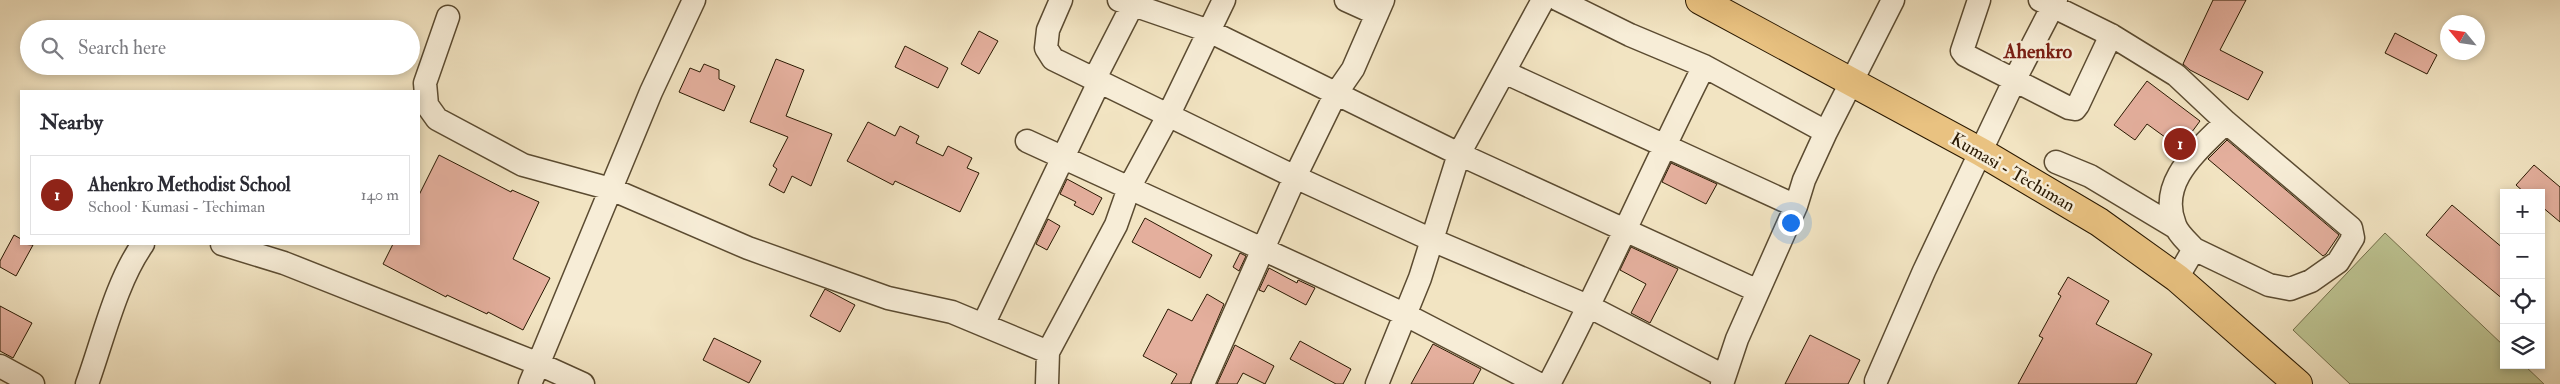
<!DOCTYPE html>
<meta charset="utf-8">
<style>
body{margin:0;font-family:"IM FELL Double Pica",serif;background:#f2f2f3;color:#2b2b33}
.controls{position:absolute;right:15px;bottom:15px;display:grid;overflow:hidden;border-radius:0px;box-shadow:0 2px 8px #0003}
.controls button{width:45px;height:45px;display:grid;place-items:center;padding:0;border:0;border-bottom:1px solid #e1e1e2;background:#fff;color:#2b2b33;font:25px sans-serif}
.compass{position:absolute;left:2440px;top:15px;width:45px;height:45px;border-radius:50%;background:#fff;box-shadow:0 2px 8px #0003;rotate:299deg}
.you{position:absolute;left:1790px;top:222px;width:18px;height:18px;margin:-12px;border:4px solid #fff;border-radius:50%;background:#1a73e8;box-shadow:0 0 0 8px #1a73e833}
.badge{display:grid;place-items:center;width:32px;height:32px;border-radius:50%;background:#8f2418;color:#fff;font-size:16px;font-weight:700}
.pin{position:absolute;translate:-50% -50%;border:2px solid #fff;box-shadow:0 1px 5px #0006}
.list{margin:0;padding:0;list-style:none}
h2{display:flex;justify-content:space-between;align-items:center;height:65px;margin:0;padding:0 20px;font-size:21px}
h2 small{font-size:16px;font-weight:400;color:#7c7c81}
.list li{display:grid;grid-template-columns:32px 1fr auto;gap:15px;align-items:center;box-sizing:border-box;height:80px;margin:0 10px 10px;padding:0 10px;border:1px solid #e1e1e2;border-radius:0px}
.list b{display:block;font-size:19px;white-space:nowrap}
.list p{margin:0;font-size:16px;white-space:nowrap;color:#7c7c81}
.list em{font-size:16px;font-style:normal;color:#7c7c81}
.icon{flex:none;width:28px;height:28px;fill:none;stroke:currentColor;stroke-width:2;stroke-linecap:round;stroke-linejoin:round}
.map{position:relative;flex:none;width:2560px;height:384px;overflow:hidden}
.search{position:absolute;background:#fff;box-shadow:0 2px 8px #0003;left:20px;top:20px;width:400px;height:55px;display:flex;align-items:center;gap:12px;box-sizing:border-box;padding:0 18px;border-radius:28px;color:#7c7c81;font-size:19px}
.panel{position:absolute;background:#fff;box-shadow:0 2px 8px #0003;left:20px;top:90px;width:400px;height:155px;border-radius:0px}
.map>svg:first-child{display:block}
.green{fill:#bdc492;stroke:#736e4a}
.building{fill:#e4af9d;stroke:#291801}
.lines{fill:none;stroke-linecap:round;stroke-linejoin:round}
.street-casing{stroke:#5b4b31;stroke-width:25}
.highway-casing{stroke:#291801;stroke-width:30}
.street{stroke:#f7edd7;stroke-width:22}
.highway{stroke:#e9c281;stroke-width:28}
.labels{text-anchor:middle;stroke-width:5;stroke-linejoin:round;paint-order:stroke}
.street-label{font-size:18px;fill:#291801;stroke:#f7edd7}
.quarter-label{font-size:20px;font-weight:bold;fill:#7a1f14;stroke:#f7edd7}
</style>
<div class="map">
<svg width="2560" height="384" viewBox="0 0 2560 384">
<rect width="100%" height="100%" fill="#f2e4c2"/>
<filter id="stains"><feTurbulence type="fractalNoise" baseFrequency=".004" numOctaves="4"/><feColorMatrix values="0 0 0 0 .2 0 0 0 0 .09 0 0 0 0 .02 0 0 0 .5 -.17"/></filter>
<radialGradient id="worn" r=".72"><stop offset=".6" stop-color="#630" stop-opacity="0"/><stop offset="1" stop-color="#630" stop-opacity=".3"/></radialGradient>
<path class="green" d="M2385,233L2504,346V365H2524L2544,384H2350L2293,330Z"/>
<path class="building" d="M2213,0H2246L2220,50L2263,72L2248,100L2190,70L2183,64Z
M979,31L998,41L979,74L961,64Z
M2395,33L2437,55L2427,74L2385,53Z
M905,46L948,68L938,88L895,67Z
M776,59L804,70L786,116L832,134L811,186L792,176L784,193L769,185L777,169L773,166L788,137L750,122Z
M704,64L719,70V79L735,86L724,111L679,92L690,68L700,72Z
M2147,81L2200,121L2180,148L2147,124L2135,140L2114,125Z
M868,122L895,136L900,126L919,136L916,143L943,156L948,146L972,158L967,168L979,173L960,212L895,181L893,185L847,161Z
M2227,140L2339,235L2326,254L2323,256L2208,159Z
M439,155L511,192L512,190L539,202L513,259L550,278L523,330L488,312L487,314L447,295L446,297L383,264L393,244H419V195Z
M1671,163L1717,184L1706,204L1662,182Z
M2534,165L2560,187V222L2541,206V193H2525L2516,185Z
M1067,179L1102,198L1093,215L1074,205L1076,202L1060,194Z
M2452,205L2504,249V300L2426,235Z
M1145,218L1212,255L1200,278L1132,242Z
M1048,219L1060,226L1047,250L1036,244Z
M14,235L21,239V244L33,245L16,276L0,267V261Z
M1631,247L1678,269L1650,323L1631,313L1646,284L1620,270Z
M1240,253L1246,256L1239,271L1233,267Z
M1269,268L1297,283L1298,280L1315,288L1306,305L1268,285L1264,292L1259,290Z
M2068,277L2109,301L2096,324L2152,354L2136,384H2018L2043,338L2039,336L2061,296L2058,294Z
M825,289L855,305L840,332L810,316Z
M1207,294L1224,304L1190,384H1171L1177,374L1143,356L1168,309L1192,321Z
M0,306L32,323L13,358L0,351Z
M1810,335L1860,360L1848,384H1785Z
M714,338L761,361L749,383L703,360Z
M1300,341L1351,369L1343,384H1336L1290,359Z
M1433,344L1481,369L1473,384H1411Z
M1235,345L1274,366L1265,384L1243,373L1237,384H1217Z"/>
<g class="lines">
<g class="street-casing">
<path id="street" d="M1061,0L1048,30L1046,48L1053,59L1295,177L1432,240L1590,307L1724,376
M1119,0L1209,31L1459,154L1758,291
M1346,0L1377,14
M1559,0L1630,35L1704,66L1826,132
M1979,0L1962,51L1965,55L2069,108L2075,109L2078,105L2111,35
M2040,0L2111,35L2176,75L2226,122L2351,228L2353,238L2338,262L2311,281L2290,289L2269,285L2194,249
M448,17L425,83L427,105L437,119L523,165L611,189L748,248L888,298L952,312L1048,352L1116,225L1129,188L1168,116L1224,0
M1504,72L1796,206
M1094,80L1135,0
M1027,141L1404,314L1539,384
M2056,162L2090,176L2175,227
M222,244L284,263L539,364L583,384
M2177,278L2194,249C2188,242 2178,234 2175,225C2157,181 2199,150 2226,122
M983,325L1099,82
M0,366L33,384
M1876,381L1924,271L2015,79L2056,0
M87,384C103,340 116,282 143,244
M530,384L651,92L694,0
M1047,384L1048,352
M1203,384L1295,177L1335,95L1353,69L1383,0
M1377,384L1420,278L1459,154L1543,0
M1549,384C1604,280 1651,171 1704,66
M1722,384L1737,339L1796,206L1804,180L1826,132L1893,0"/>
</g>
<g class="highway-casing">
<path id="highway" d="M1700,0L1981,152L2099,222L2177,278L2298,384"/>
</g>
<use href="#street" class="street"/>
<use href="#highway" class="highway"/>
</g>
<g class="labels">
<g class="street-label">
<text transform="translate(2013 172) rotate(30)" y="6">Kumasi - Techiman</text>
</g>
<g class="quarter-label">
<text x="2038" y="58">Ahenkro</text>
</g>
</g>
<rect width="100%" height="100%" filter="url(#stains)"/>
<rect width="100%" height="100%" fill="url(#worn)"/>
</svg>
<div class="controls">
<button>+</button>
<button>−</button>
<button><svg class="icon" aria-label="locate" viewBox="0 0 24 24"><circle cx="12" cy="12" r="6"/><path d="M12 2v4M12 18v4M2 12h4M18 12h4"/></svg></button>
<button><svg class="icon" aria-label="layers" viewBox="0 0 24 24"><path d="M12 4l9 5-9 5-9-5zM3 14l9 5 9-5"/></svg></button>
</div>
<svg class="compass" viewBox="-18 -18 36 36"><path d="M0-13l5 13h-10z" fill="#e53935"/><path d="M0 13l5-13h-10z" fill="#7c7c81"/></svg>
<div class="you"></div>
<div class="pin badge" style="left:2180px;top:144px">1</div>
<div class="search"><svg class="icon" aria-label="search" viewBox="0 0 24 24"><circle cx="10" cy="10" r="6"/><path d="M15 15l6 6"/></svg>Search here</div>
<section class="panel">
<h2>Nearby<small></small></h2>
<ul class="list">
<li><span class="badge">1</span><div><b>Ahenkro Methodist School</b><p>School · Kumasi - Techiman</p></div><em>140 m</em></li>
</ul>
</section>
</div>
